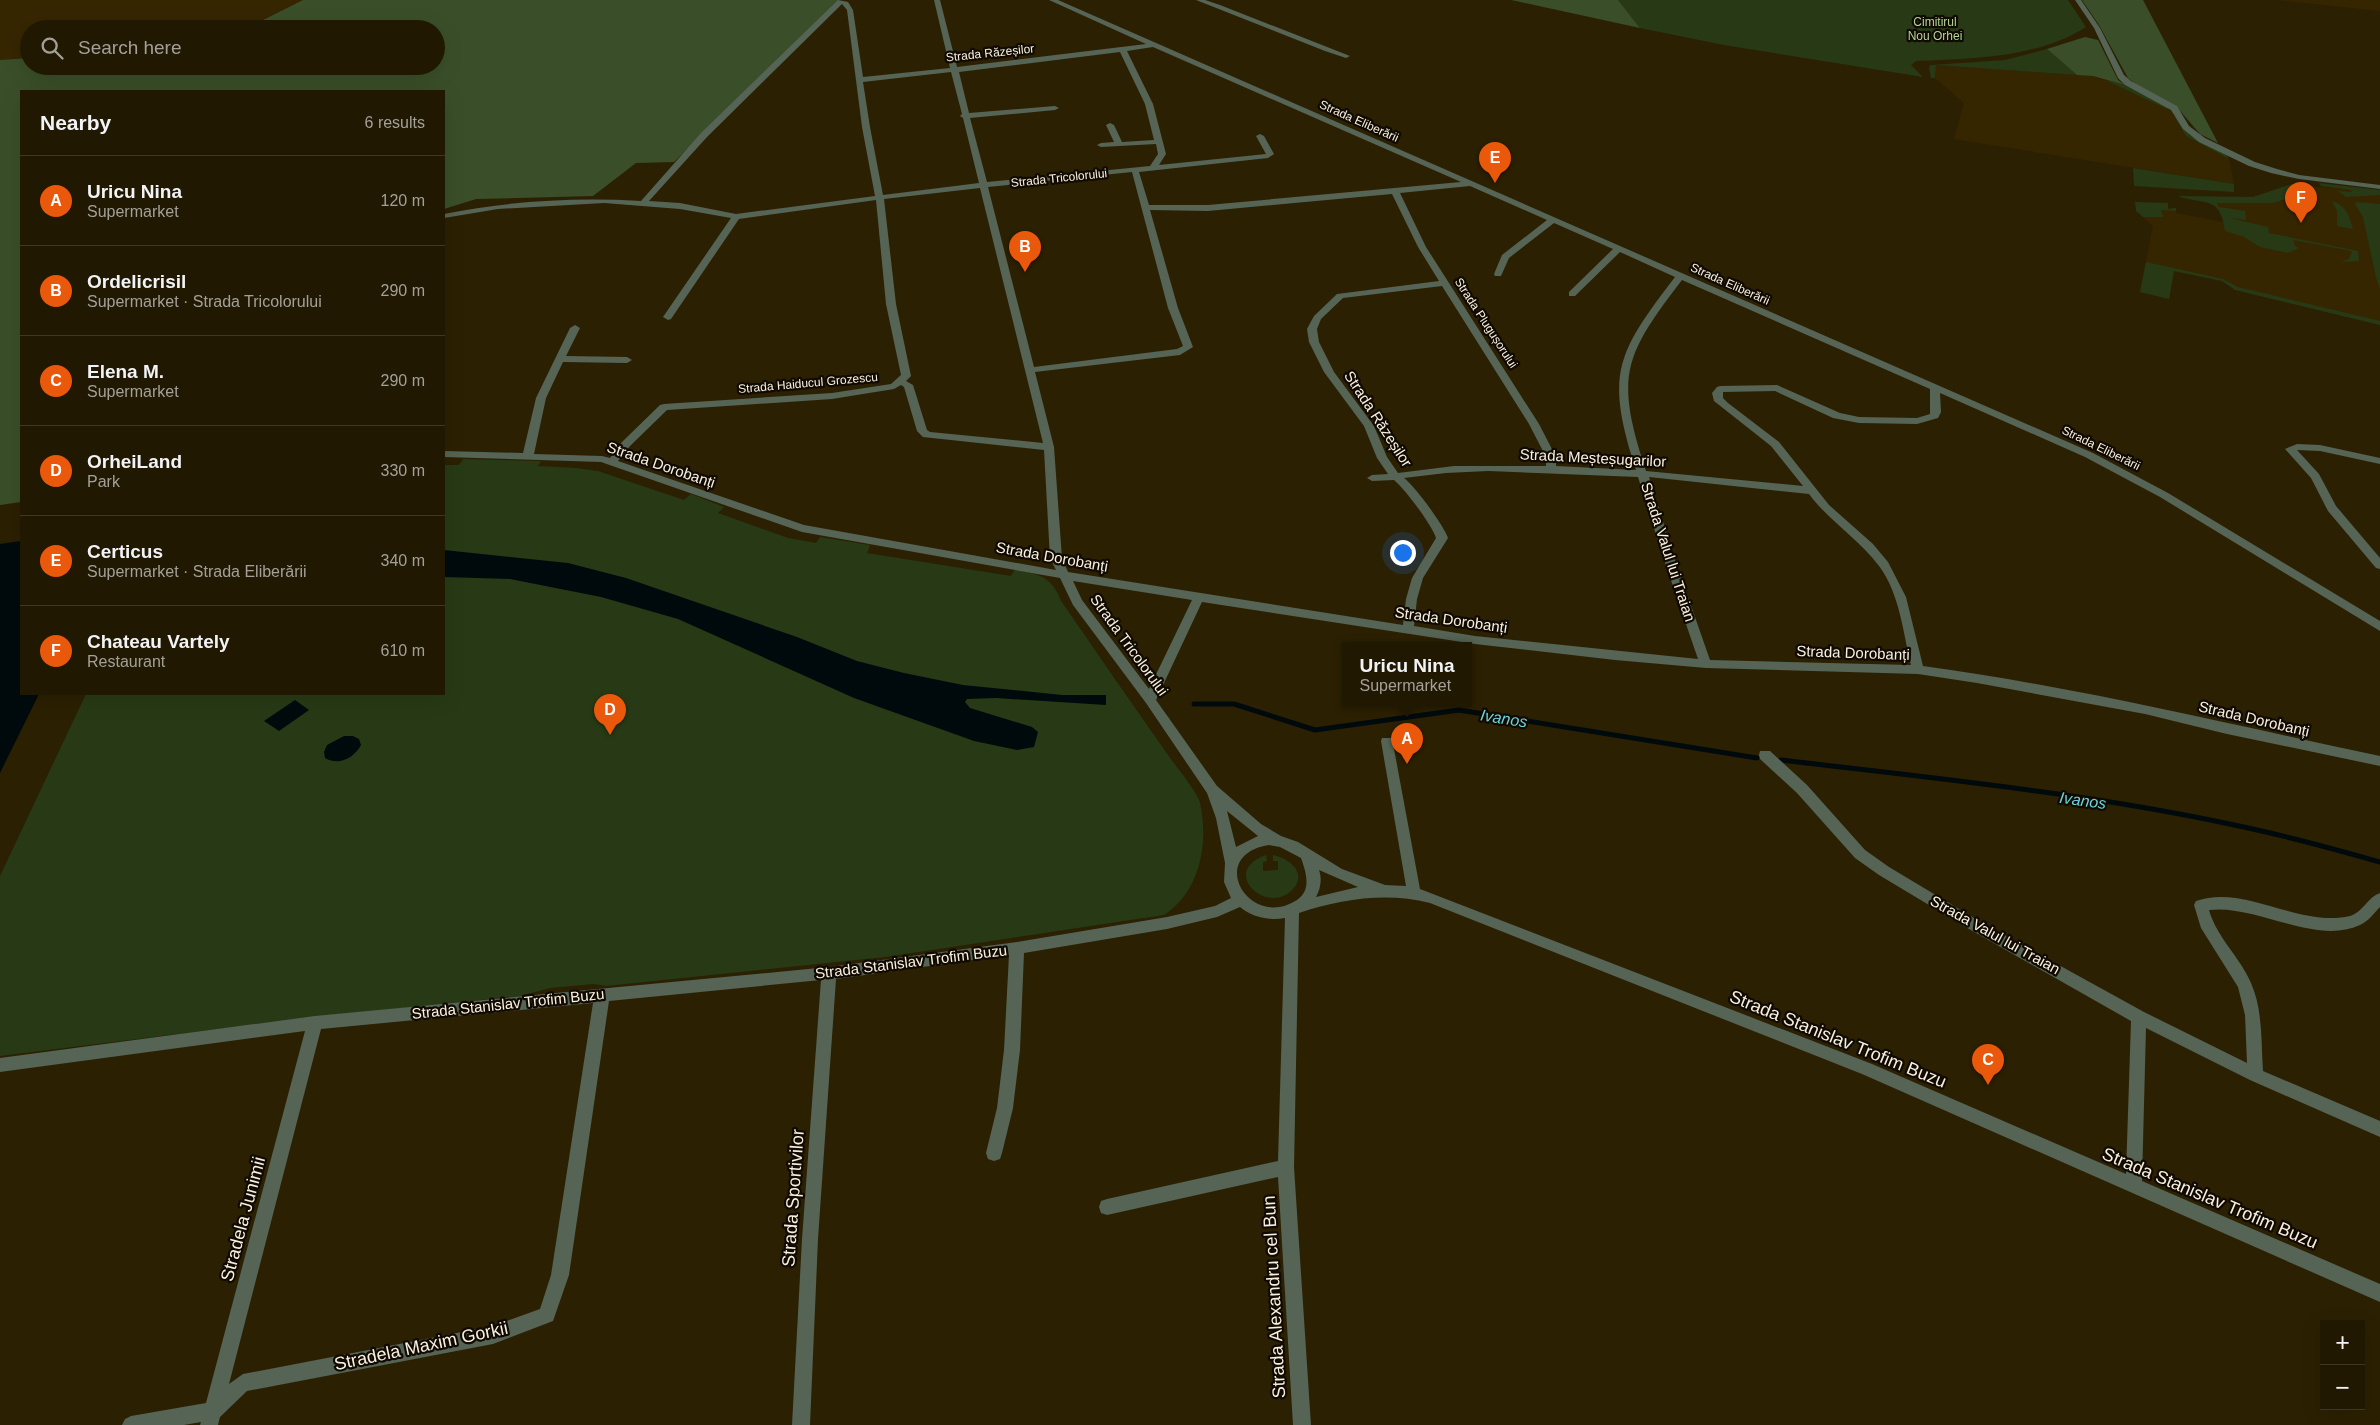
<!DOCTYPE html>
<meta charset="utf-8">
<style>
body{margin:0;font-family:Helvetica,sans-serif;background:#2d2511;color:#f1f3f6}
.controls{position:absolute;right:15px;bottom:15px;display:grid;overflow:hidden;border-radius:0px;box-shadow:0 5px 20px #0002}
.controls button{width:45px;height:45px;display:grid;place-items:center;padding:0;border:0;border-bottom:1px solid #3e3724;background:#211802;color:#f1f3f6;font:25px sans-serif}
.you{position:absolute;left:1402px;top:552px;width:18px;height:18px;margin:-12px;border:4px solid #fff;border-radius:50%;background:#1a73e8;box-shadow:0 0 0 8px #1a73e833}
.badge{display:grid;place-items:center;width:32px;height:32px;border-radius:50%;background:#ea580c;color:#fff;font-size:16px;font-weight:700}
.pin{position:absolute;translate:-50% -41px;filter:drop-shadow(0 1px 2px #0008)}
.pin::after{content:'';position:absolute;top:26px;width:18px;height:15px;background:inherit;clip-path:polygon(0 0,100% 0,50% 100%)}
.popup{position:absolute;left:1342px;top:642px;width:130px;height:65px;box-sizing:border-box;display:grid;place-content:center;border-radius:0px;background:#211802;filter:drop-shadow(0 1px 4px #0005);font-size:16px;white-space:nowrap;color:#a2a099}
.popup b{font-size:19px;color:#f1f3f6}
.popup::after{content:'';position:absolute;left:50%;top:100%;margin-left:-10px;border:10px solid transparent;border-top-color:#211802}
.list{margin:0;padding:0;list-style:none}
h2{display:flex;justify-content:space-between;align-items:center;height:65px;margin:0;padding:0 20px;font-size:21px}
h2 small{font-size:16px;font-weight:400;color:#a2a099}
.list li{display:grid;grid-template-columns:32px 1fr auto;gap:15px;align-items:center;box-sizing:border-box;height:90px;padding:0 20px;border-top:1px solid #3e3724}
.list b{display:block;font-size:19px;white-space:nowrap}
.list p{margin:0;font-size:16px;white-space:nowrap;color:#a2a099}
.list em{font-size:16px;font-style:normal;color:#a2a099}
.icon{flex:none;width:28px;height:28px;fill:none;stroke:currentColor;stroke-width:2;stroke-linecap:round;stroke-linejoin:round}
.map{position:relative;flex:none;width:2380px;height:1425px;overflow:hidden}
.search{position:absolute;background:#211802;box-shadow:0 5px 20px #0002;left:20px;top:20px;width:425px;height:55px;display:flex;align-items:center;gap:12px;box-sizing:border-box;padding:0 18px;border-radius:28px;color:#a2a099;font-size:19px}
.panel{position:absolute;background:#211802;box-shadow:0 5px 20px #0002;left:20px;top:90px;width:425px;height:605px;border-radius:0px}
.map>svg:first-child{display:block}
.built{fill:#362600}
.green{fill:#273a15}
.forest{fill:#3a4f29}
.water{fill:#000a0c}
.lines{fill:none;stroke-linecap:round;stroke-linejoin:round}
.stream{stroke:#000a0c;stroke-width:5}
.minor{fill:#556455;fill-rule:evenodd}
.labels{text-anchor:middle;stroke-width:4.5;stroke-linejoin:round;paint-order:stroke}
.far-park-label{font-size:12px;fill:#b0d594;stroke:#100a02}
.far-street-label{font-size:12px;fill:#f8f0df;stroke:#100a02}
.street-label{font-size:15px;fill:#f8f0df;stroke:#100a02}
.water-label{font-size:16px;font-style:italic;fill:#6dd3dc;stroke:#100a02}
.near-street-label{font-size:18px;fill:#f8f0df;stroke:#100a02}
</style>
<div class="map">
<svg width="2380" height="1425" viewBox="0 0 2380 1425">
<rect width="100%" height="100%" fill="#2c2002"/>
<path class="built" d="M0,0H303L261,21L223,29H29V58L0,60Z
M2277,0H2380V11Z
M1936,65L2093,76L2105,80L2171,111L2186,136L2229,159L2234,184L1954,139L1964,103L1935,78Z
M2300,182L2311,187H2323L2380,193V325L2235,290L2222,281L2174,271L2169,299L2140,292L2153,226L2136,211L2176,208V213L2223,222L2222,209L2214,201H2264L2304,189L2294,184Z"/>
<path class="green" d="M1618,0H2068L2086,27C2038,58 1971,59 1916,61L1911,65L1923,77L1724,45L1640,28Z
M2047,49L2077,75L1936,65L1935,78H1931L1929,67L1931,65L2005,60Z
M2105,80L2125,85L2167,107L2190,135L2226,153L2229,159L2186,136L2171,111Z
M2133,168L2234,184V192L2134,186Z
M2319,183L2380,190V195L2346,197L2338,191L2352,192L2351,190L2321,186Z
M2292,184L2306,190L2313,186L2314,191L2272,203H2217L2219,207L2245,211L2246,220L2230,218L2268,227L2269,233L2358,251L2359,261L2341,262L2349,259L2352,252L2347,250L2293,240L2295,246L2299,248L2288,253L2260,247L2244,237L2225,231C2220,194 2205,206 2178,196L2253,197Z
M2332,201C2347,206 2349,216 2353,229L2337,226V211Z
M2135,202L2168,203V209L2176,208V211L2161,210L2163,217H2143L2136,211Z
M2357,202L2380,204V289L2376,277L2363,217L2355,204Z
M2146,262L2223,279L2238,287L2380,321V325L2235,290L2222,281L2174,271L2169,299L2140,292Z
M463,459L541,461L538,466L576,468L598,471L684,500L691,494L724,507L718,513L788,538L816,543L820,537L870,545L867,553L1011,576L1015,569C1039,575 1052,576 1061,601C1097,653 1132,704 1168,755C1175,765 1198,793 1200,803C1209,843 1200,892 1164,915L885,957L606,986L594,984L550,988L520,996L315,1017L0,1056V876L86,694H444V465H459Z
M1266,855L1267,861L1263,862V871L1278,870V861H1273V855C1288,858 1308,872 1293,889C1268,917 1218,872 1266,855Z"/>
<path class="forest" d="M303,0H839L674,162L636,163L593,196L476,199L444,209V91H21V502L0,505V60L29,58V66H436V29H223L261,21Z
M1511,0H1618L1640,28L1516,1Z
M2082,0H2143L2218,143L2200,134L2176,106L2137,85L2128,78L2099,25Z
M2085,37L2098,40L2118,80L2125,85L2093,76L2077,75L2047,49Z"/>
<path class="water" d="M21,541V694H39L0,773V544Z
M444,550L568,563L626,578L687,599L797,637L857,661L904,673L963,685L1062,695H1106V705L996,698L967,699L965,702L970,708L1032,727L1038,732L1034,747L1017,750L974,741L854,698L678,619L601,597L510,579L444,577Z
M295,700L309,710L279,731L264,721Z
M344,736H353L359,739L361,745C354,758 339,766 325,758L324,752L327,745Z"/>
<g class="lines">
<path class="stream" d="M1194,704H1234L1315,730L1459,710L1757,758
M1781,760C1932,778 2085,793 2234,825C2283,835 2331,848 2380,862"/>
<path class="minor" d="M838,0L848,2L853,10L863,77L950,68L934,0H940L957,67L1146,44L1049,0H1058L2093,453L2168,493L2380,621V631L2160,497L2085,457L1940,393L1941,412L1938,418L1917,424L1859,423L1833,418L1775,391L1723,392V398L1728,403L1779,442L1829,505L1873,544L1888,562L1906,597L1923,666C2077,687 2228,724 2380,756V766L2227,734L2145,714L1977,683L1918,674L1706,668L1615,660L1475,644L1202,602L1156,700L1217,786L1261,824L1281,836L1298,842L1342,869L1385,885L1406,886L1381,741L1382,738H1392L1420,889L1872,1064L2126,1174L2131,1021L1969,929L1879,875L1855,858L1797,793L1760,759L1759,755L1760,751H1770L1807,785L1865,850L1889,867L1979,921L2144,1012L2247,1063L2245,1015L2238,987L2201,928L2194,905L2196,901C2245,884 2299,928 2350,916C2362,913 2368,897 2380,893V907C2374,913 2369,921 2360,925C2315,946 2256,904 2209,910C2217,938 2240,957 2251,983C2263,1010 2261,1042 2263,1071L2380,1121V1137L2250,1080L2146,1028L2142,1181L2380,1284V1302L1862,1074L1430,903C1386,892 1342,899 1299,913L1294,1167L1311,1425H1293L1278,1177L1107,1215L1101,1213L1099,1207L1101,1201L1107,1199L1278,1161L1285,918C1270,921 1251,917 1240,907L1217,917L1167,929L1024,953L1020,1050L1013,1108L1002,1153L1000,1159L994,1161L988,1159L986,1153L997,1108L1004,1050L1009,955L836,979L818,1239L810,1425H792L802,1239L821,980L609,1001L569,1275L553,1321L493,1344L247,1391L220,1417L218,1425H200L201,1422L184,1425H122L125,1419L131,1416L206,1403L305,1031L0,1072V1058L315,1016L829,967L1017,942L1167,917L1215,906L1231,898L1224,882L1225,863L1216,818L1207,793L1146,703L1073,605L1060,578L802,532L601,462L444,457V451L523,453L536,398L570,328L575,325L580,328L566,356L627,357L632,360L627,363L563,362L546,398L534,454L602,456L610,458L622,442L660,405L664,404L832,393L891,384L901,375L886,304L876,200L739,219L671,319L668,320L663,317L731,218L680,209L604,203L498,209L444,218V214C509,201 575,197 641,201L701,133ZM842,4L847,10L862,127L875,196L736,214L680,203L649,201L707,137ZM1153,47L1461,182L1208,205H1149L1139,172L1268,158L1274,154L1264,136L1260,134L1256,136L1266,154L1159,165L1166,154L1153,104L1127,51ZM1120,52L1145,104L1154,140L1122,142L1114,125L1110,123L1106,125L1114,142L1101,143L1097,145L1101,147L1156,144L1158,154L1150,166L987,182L970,118L1055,110L1059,108L1055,106L969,113L959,72ZM951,72L962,114L960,116L963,118L979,183L883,195L870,127L863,82ZM1132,172L1168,308L1183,346L1177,349L1034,367L988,187ZM1470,186L1547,220L1502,255L1494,274L1495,276H1501L1509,258L1554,223L1613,249L1569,292V296H1575L1620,252L1675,277C1616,354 1605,374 1636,470L1556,466V457L1539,424L1426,247L1400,193ZM980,188L1043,443L930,432L927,430L913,385L906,381L911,376L896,304L884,199ZM1392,194L1418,247L1439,281L1337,294L1314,316L1307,329L1309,342L1324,372L1364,426L1377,458L1388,474L1372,475L1367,478L1372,481L1394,480C1405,489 1432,525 1436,538L1412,578L1406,599L1403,625L1068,572L1062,558L1054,447L1035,372L1180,355L1193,347L1178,308L1150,210L1208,211ZM1682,280L1930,389V414L1917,418L1859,417L1840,413L1777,385L1720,386L1717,387L1712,393L1714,401L1771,446L1803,486L1646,471C1615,376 1623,357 1682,280ZM1442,286L1529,424L1546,457V466H1454L1398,473L1387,457L1374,426L1334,372L1319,342L1317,329L1321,319L1343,298ZM901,385L904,387L917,431L923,437L1044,450L1050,558L1056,570L804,525L618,461L630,446L667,410L832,399L894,389ZM1488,471L1638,477L1663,557L1698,659L1475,636L1414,626L1417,599L1423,578L1448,538C1444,526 1415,486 1404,478L1446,473ZM1649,477L1809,494C1829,521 1859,539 1879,566C1900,594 1903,633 1911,665L1710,660L1674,557ZM1073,581L1192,600L1149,689L1082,600ZM1227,811L1258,836L1236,847ZM1269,845L1280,847L1301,858C1306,872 1312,890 1297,900C1249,931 1205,855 1269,845ZM1319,870L1358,887L1316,897C1321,888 1322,878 1319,870ZM593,1003L551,1275L540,1309L493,1326L243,1374L229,1384L321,1029Z
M1196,0H1205L1220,5L1350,56L1346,58L1325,51Z
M2075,0H2081L2100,28L2124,75L2131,81L2177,106L2189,126L2205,138L2255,162L2277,169L2299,175L2380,185V189L2299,179L2271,173L2249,166L2199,142L2183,129L2171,110L2125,85L2118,78L2094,28Z
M2297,444L2320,445L2380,458V464L2320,451L2297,450L2319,474L2336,506L2380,558V569L2376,568L2328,511L2311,478L2285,449Z"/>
</g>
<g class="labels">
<g class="far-park-label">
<text x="1935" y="26">Cimitirul<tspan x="1935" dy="14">Nou Orhei</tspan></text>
</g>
<g class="far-street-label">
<text transform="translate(990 53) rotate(-6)" y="4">Strada Răzeșilor</text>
<text transform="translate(1359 121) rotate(24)" y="4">Strada Eliberării</text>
<text transform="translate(1059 178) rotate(-6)" y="4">Strada Tricolorului</text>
<text transform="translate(1730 284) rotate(24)" y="4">Strada Eliberării</text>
<text transform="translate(1486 323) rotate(57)" y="4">Strada Plugușorului</text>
<text transform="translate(808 383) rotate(-5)" y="4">Strada Haiducul Grozescu</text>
<text transform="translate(2101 448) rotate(26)" y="4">Strada Eliberării</text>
</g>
<g class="street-label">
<text transform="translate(1378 419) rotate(57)" y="5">Strada Răzeșilor</text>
<text transform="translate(1593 458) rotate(3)" y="5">Strada Meșteșugarilor</text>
<text transform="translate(661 465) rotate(19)" y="5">Strada Dorobanți</text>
<text transform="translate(1668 552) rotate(72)" y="5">Strada Valul lui Traian</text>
<text transform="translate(1052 557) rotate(10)" y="5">Strada Dorobanți</text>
<text transform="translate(1451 620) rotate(8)" y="5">Strada Dorobanți</text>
<text transform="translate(1129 645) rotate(54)" y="5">Strada Tricolorului</text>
<text transform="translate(1853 653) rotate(2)" y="5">Strada Dorobanți</text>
<text transform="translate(2254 719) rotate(13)" y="5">Strada Dorobanți</text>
<text transform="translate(1995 935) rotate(29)" y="5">Strada Valul lui Traian</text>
<text transform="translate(911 962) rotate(-7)" y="5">Strada Stanislav Trofim Buzu</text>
<text transform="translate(508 1004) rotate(-6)" y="5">Strada Stanislav Trofim Buzu</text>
</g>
<g class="water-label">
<text transform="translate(1504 718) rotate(9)" y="6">Ivanos</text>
<text transform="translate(2083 800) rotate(8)" y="6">Ivanos</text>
</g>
<g class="near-street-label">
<text transform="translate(1838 1039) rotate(22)" y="6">Strada Stanislav Trofim Buzu</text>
<text transform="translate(793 1198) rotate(-86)" y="6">Strada Sportivilor</text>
<text transform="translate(2210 1198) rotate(23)" y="6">Strada Stanislav Trofim Buzu</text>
<text transform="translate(243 1219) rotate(-75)" y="6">Stradela Junimii</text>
<text transform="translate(1274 1297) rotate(-93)" y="6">Strada Alexandru cel Bun</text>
<text transform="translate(421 1346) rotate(-12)" y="6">Stradela Maxim Gorkii</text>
</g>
</g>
</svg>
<div class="controls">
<button>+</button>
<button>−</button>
</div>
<div class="you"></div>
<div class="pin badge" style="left:1407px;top:764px">A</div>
<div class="popup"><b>Uricu Nina</b>Supermarket</div>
<div class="pin badge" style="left:1025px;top:272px">B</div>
<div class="pin badge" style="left:1988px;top:1085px">C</div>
<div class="pin badge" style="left:610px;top:735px">D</div>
<div class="pin badge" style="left:1495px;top:183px">E</div>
<div class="pin badge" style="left:2301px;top:223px">F</div>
<div class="search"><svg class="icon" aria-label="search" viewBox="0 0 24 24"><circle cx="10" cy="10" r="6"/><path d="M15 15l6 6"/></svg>Search here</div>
<section class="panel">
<h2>Nearby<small>6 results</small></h2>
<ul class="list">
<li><span class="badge">A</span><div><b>Uricu Nina</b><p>Supermarket</p></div><em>120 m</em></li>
<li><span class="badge">B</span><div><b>Ordelicrisil</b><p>Supermarket · Strada Tricolorului</p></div><em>290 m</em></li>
<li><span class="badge">C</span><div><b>Elena M.</b><p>Supermarket</p></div><em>290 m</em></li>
<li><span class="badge">D</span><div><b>OrheiLand</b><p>Park</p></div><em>330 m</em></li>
<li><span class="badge">E</span><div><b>Certicus</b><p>Supermarket · Strada Eliberării</p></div><em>340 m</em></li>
<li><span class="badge">F</span><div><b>Chateau Vartely</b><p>Restaurant</p></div><em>610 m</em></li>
</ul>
</section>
</div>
